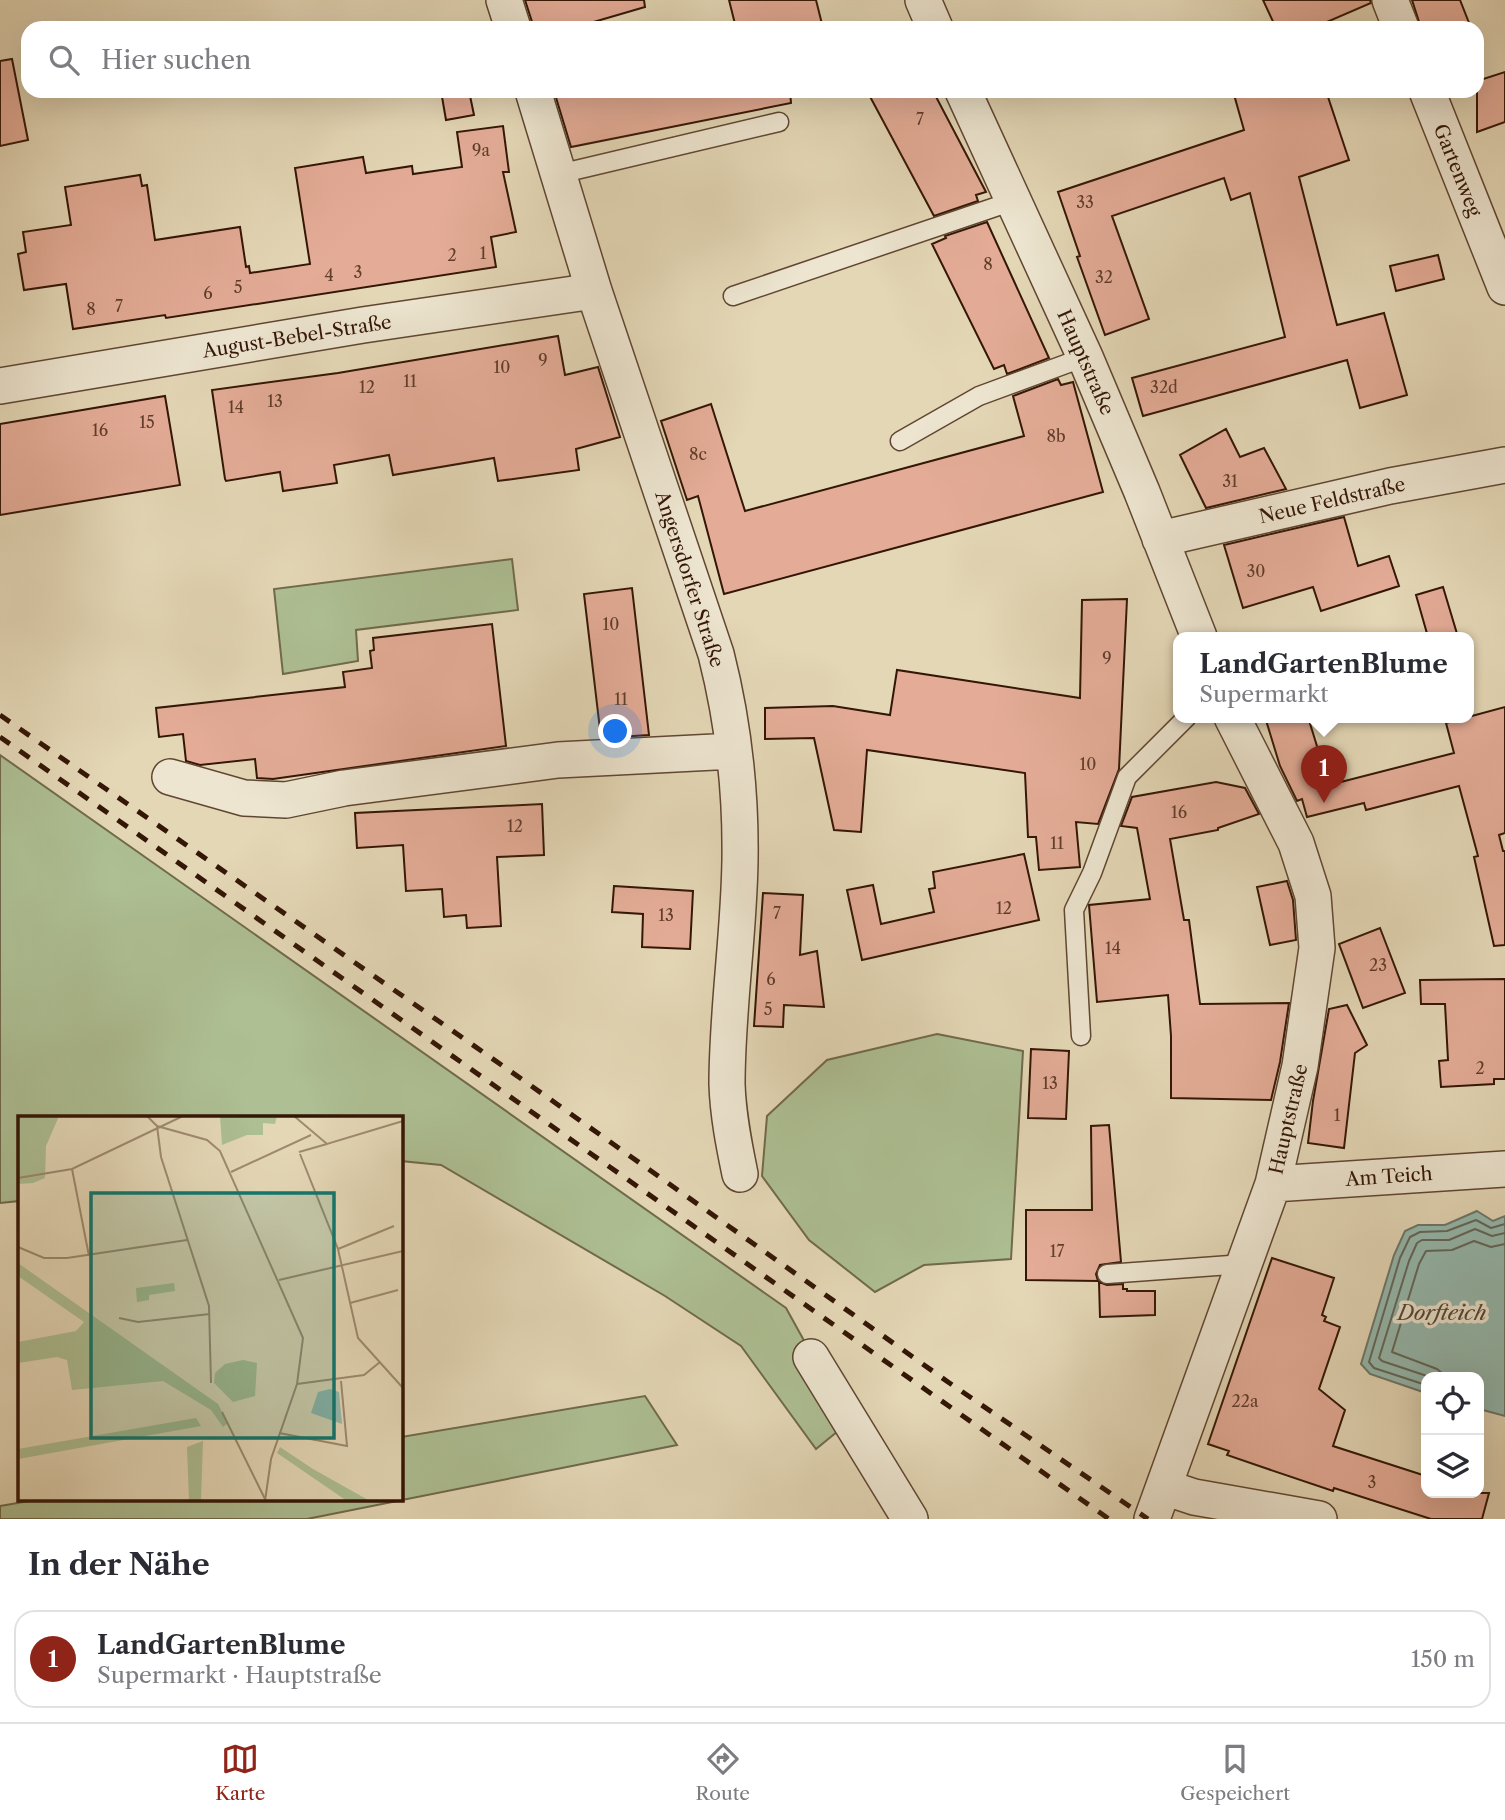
<!DOCTYPE html>
<html lang="de">
<meta charset="utf-8">
<style>
body{margin:0;font-family:"Libre Caslon Text",serif;background:#f7f7f7;color:#2b2b33}
.controls{position:absolute;right:21px;bottom:21px;display:grid;overflow:hidden;border-radius:14px;box-shadow:0 7px 28px #0002}
.controls button{width:63px;height:63px;display:grid;place-items:center;padding:0;border:0;border-bottom:2px solid #e1e1e2;background:#fff;color:#2b2b33;font:35px sans-serif}
.you{position:absolute;left:616px;top:732px;width:24px;height:24px;margin:-18px;border:5px solid #fff;border-radius:50%;background:#1a73e8;box-shadow:0 0 0 10px #1a73e833}
.badge{display:grid;place-items:center;width:46px;height:46px;border-radius:50%;background:#8f2418;color:#fff;font-size:23px;font-weight:700}
.pin{position:absolute;translate:-50% -58px;filter:drop-shadow(0 2px 4px #0008)}
.pin::after{content:'';position:absolute;top:37px;width:24px;height:21px;background:inherit;clip-path:polygon(0 0,100% 0,50% 100%)}
.popup{position:absolute;left:1173px;top:632px;width:301px;height:91px;box-sizing:border-box;display:grid;place-content:center;border-radius:14px;background:#fff;filter:drop-shadow(0 2px 5px #0005);font-size:23px;white-space:nowrap;color:#7c7c81}
.popup b{font-size:26px;color:#2b2b33}
.popup::after{content:'';position:absolute;left:50%;top:100%;margin-left:-14px;border:14px solid transparent;border-top-color:#fff}
.list{margin:0;padding:0;list-style:none}
h2{display:flex;justify-content:space-between;align-items:center;height:91px;margin:0;padding:0 28px;font-size:30px}
h2 small{font-size:23px;font-weight:400;color:#7c7c81}
.list li{display:grid;grid-template-columns:46px 1fr auto;gap:21px;align-items:center;box-sizing:border-box;height:98px;margin:0 14px 14px;padding:0 14px;border:2px solid #e1e1e2;border-radius:21px}
.list b{display:block;font-size:26px;white-space:nowrap}
.list p{margin:0;font-size:23px;white-space:nowrap;color:#7c7c81}
.list em{font-size:23px;font-style:normal;color:#7c7c81}
.icon{flex:none;width:38px;height:38px;fill:none;stroke:currentColor;stroke-width:2;stroke-linecap:round;stroke-linejoin:round}
.map{position:relative;flex:none;width:1505px;height:1519px;overflow:hidden}
.search{position:absolute;background:#fff;box-shadow:0 7px 28px #0002;left:21px;right:21px;top:21px;height:77px;display:flex;align-items:center;gap:18px;box-sizing:border-box;padding:0 24px;border-radius:21px;color:#7c7c81;font-size:26px}
.sheet{height:203px;background:#fff}
nav{display:flex;justify-content:space-around;align-items:center;box-sizing:border-box;height:98px;border-top:2px solid #e1e1e2;background:#fff;font-size:19px;color:#7c7c81}
nav a{display:grid;justify-items:center;gap:4px}
nav .on{color:#8f2418}
.map>svg:first-child{display:block}
.green{fill:#adbf93;stroke:#706a4c;stroke-width:2}
.water{fill:#95baaf;stroke:#6e786b;stroke-width:2}
.lines{fill:none;stroke-linecap:round;stroke-linejoin:round}
.shore{stroke:#64685a;stroke-width:2}
.building{fill:#e4ac97;stroke:#341606;stroke-width:2}
.service-casing{stroke:#604632;stroke-width:21}
.minor-casing{stroke:#604632;stroke-width:38}
.service{stroke:#ede5d0;stroke-width:18}
.minor{stroke:#ede5d0;stroke-width:35}
.rail{stroke:#341606;stroke-width:5;stroke-dasharray:12 12;stroke-linecap:butt}
.labels{text-anchor:middle;stroke-width:7;stroke-linejoin:round;paint-order:stroke}
.number-label{font-size:16px;fill:#603c2a}
.street-label{font-size:19px;fill:#341606;stroke:#ede5d0}
.water-label{font-size:21px;font-style:italic;fill:#514739;stroke:#ede5d0}
.inset-road{fill:none;stroke:#9e8a70;stroke-width:2}
.view{fill:#0f766e;fill-opacity:0.15;stroke:#0f766e;stroke-width:3.5}
.inset-edge{fill:none;stroke:#341606;stroke-width:3.5}
</style>
<div class="map">
<svg width="1505" height="1519" viewBox="0 0 1505 1519">
<rect width="100%" height="100%" fill="#e4d7b6"/>
<filter id="stains"><feTurbulence type="fractalNoise" baseFrequency=".00286" numOctaves="4"/><feColorMatrix values="0 0 0 0 .2 0 0 0 0 .09 0 0 0 0 .02 0 0 0 .5 -.17"/></filter>
<radialGradient id="worn" r=".72"><stop offset=".6" stop-color="#630" stop-opacity="0"/><stop offset="1" stop-color="#630" stop-opacity=".3"/></radialGradient>
<path class="green" d="M512,559L518,610L356,630L358,661L283,674L274,589Z
M0,755L786,1308L849,1422L816,1449L741,1346L665,1296L441,1165L401,1161V1118H19V1201L0,1203Z
M937,1034L1023,1051L1011,1259L924,1265L875,1292L809,1240L762,1176L767,1116L827,1060Z
M645,1396L677,1445L307,1519H0V1506L35,1500H401V1437Z"/>
<path class="water" d="M1477,1211L1493,1221L1505,1216V1416L1479,1409V1377H1426V1393L1370,1374L1361,1364L1394,1255L1405,1231L1418,1225H1445Z"/>
<g class="lines">
<path class="shore" d="M1430,1377L1382,1361L1379,1358L1409,1261L1417,1243L1422,1240H1449L1475,1229L1492,1236L1505,1233
M1447,1377L1437,1369L1392,1352L1419,1264L1426,1251L1452,1250L1474,1241L1491,1247L1505,1244
M1426,1385L1374,1368L1369,1362L1400,1258L1410,1237L1420,1232L1447,1231L1476,1220L1491,1228L1505,1224"/>
</g>
<path class="building" d="M525,0H644L645,7L573,28H534Z
M729,0H816L823,28H736Z
M1263,0H1370L1371,3L1313,28H1276Z
M1412,0H1460L1471,28H1421Z
M12,59L28,140L0,146V61Z
M1505,72V122L1477,132V81Z
M441,91H469L474,115L446,120Z
M554,91H790L791,103L571,147Z
M867,91H933L986,192L976,195L978,201L934,216Z
M1233,91H1326L1349,160L1299,177L1337,325L1384,313L1407,395L1360,408L1347,360L1143,416L1132,378L1285,337L1250,193L1231,200L1224,178L1112,216L1149,319L1105,335L1077,257L1080,256L1058,192L1244,130Z
M503,126L509,172H503L516,232L491,237L496,267L166,318L165,315L73,329L66,284L24,290L18,254L26,252L23,232L71,225L65,187L140,175L142,186L147,185L155,240L240,227L246,267L249,266L250,273L310,264L295,168L363,157L366,173L412,166L413,174L462,167L457,132Z
M987,222L1049,358L1007,374L1004,365L994,369L932,244L946,238L945,236Z
M1438,255L1444,279L1396,291L1390,266Z
M558,336L565,375L598,367L620,437L576,449L579,470L498,481L494,458L393,475L389,455L334,465L337,483L283,491L280,472L226,481L225,479L212,390L338,373Z
M1058,379L1061,385L1073,382L1103,492L724,594L698,496L687,500L661,421L711,404L745,511L1024,436L1013,396Z
M165,396L180,485L0,515V424Z
M1226,429L1240,457L1264,448L1286,489L1206,508L1180,455Z
M1344,517L1358,566L1389,556L1399,586L1321,611L1313,587L1243,608L1224,545Z
M1443,587L1458,637H1428L1416,595Z
M632,588L649,735L601,738L584,594Z
M1127,599L1119,769L1098,824L1076,822L1080,867L1039,870L1036,837H1028L1025,773L867,750L861,832L834,830L814,738L765,739V708L833,706L890,715L897,670L1080,698L1082,600Z
M492,624L506,746L273,779L257,778L255,759L200,765L186,761L183,734L159,737L156,708L345,687L343,672L372,668L370,651L374,650L373,638Z
M1505,707V833L1499,835L1503,851H1505V945L1494,946L1474,857L1478,856L1459,786L1366,810L1364,803L1307,817L1302,799L1297,801L1280,766L1265,717H1308L1329,785L1454,753L1446,723Z
M1216,782L1245,788L1259,814L1218,828V830L1170,839L1184,920H1189L1200,1004L1289,1003L1280,1062L1271,1100L1171,1098V1036L1168,995L1097,1002L1089,905L1150,899L1137,828L1121,826L1132,797Z
M542,804L544,855L497,857L501,926L467,928L466,915L444,917L442,889L406,891L403,845L357,848L355,813Z
M1024,854L1039,920L862,960L847,890L873,885L881,924L934,912L929,889L935,888L933,872Z
M1287,881L1293,900L1296,940L1270,945L1257,887Z
M614,886L693,891L690,949L642,947L643,914L612,912Z
M763,893L803,895L800,955L817,951L824,1007L784,1005L783,1027L754,1026Z
M1380,928L1405,993L1363,1008L1339,944Z
M1505,979V1079H1494V1084L1441,1087L1439,1061L1448,1060L1445,1004H1421L1420,980Z
M1347,1005L1367,1045L1355,1053L1344,1148L1308,1143L1313,1101L1329,1009Z
M1031,1049L1069,1051L1066,1119L1028,1118Z
M1109,1125L1121,1262L1100,1265L1096,1274L1098,1281L1026,1280V1210H1092L1091,1126Z
M1272,1258L1334,1278L1322,1315L1326,1317L1324,1321L1340,1327L1319,1389L1345,1410L1333,1446L1426,1476V1493H1489L1482,1519H1431L1334,1488L1333,1491L1265,1468L1227,1455L1229,1451L1208,1444Z
M1099,1282L1107,1285L1123,1284V1289H1127V1291H1155V1315L1100,1317Z"/>
<g class="lines">
<g class="service-casing">
<path id="service" d="M559,174L779,122
M733,296L1013,201
M900,441L979,396L1085,357
M1081,1036L1074,910L1092,873L1127,777L1187,717
M1107,1274L1244,1264"/>
</g>
<g class="minor-casing">
<path id="minor" d="M504,0L513,28
M923,0L935,28
M1390,0L1401,28
M533,91L594,291L716,654C733,721 741,791 740,860C739,935 727,1010 727,1084C728,1115 734,1145 740,1174
M963,91L1085,357L1142,492L1199,637
M1427,91L1505,287
M0,386L363,325L594,291
M1160,539L1390,486L1505,465
M170,777L244,798L286,800L344,788L558,760L734,751
M1273,1184L1505,1169
M811,1357L910,1519
M1164,1487L1194,1497L1319,1519
M1152,1519L1273,1184L1300,1066L1317,948L1313,896L1296,843L1232,717"/>
</g>
<use href="#service" class="service"/>
<use href="#minor" class="minor"/>
<path class="rail" d="M0,715L523,1080L948,1382L1148,1519
M0,737L1109,1519"/>
</g>
<g class="labels">
<g class="number-label">
<text x="920" y="125">7</text>
<text x="481" y="156">9a</text>
<text x="1085" y="208">33</text>
<text x="483" y="259">1</text>
<text x="452" y="261">2</text>
<text x="988" y="270">8</text>
<text x="358" y="278">3</text>
<text x="329" y="281">4</text>
<text x="1104" y="283">32</text>
<text x="238" y="293">5</text>
<text x="208" y="299">6</text>
<text x="119" y="312">7</text>
<text x="91" y="315">8</text>
<text x="543" y="366">9</text>
<text x="502" y="373">10</text>
<text x="410" y="387">11</text>
<text x="367" y="393">12</text>
<text x="1164" y="393">32d</text>
<text x="275" y="407">13</text>
<text x="236" y="413">14</text>
<text x="147" y="428">15</text>
<text x="100" y="436">16</text>
<text x="1056" y="442">8b</text>
<text x="698" y="460">8c</text>
<text x="1230" y="487">31</text>
<text x="1256" y="577">30</text>
<text x="611" y="630">10</text>
<text x="1107" y="664">9</text>
<text x="621" y="705">11</text>
<text x="1088" y="770">10</text>
<text x="1179" y="818">16</text>
<text x="515" y="832">12</text>
<text x="1057" y="849">11</text>
<text x="1004" y="914">12</text>
<text x="777" y="919">7</text>
<text x="666" y="921">13</text>
<text x="1113" y="954">14</text>
<text x="1378" y="971">23</text>
<text x="771" y="985">6</text>
<text x="768" y="1015">5</text>
<text x="1480" y="1074">2</text>
<text x="1050" y="1089">13</text>
<text x="1337" y="1121">1</text>
<text x="1057" y="1257">17</text>
<text x="1245" y="1407">22a</text>
<text x="1372" y="1488">3</text>
</g>
<g class="street-label">
<text transform="translate(1458 170) rotate(68)" y="7">Gartenweg</text>
<text transform="translate(297 336) rotate(-9)" y="7">August-Bebel-Straße</text>
<text transform="translate(1086 362) rotate(66)" y="7">Hauptstraße</text>
<text transform="translate(1332 500) rotate(-13)" y="7">Neue Feldstraße</text>
<text transform="translate(690 579) rotate(72)" y="7">Angersdorfer Straße</text>
<text transform="translate(1288 1119) rotate(-77)" y="7">Hauptstraße</text>
<text transform="translate(1389 1176) rotate(-4)" y="7">Am Teich</text>
</g>
<g class="water-label">
<text x="1442" y="1320">Dorfteich</text>
</g>
</g>
<g transform="translate(18 1116)">
<rect width="385" height="385" fill="#e4d7b6"/>
<path d="M0,0H41L28,30L27,62L15,67L0,68ZM202,0H259L257,8L245,7V19H229L204,29ZM0,147L200,288L210,307L205,311L193,294L145,265L54,274L49,244L39,241L0,247V226L58,215L66,206L0,160ZM156,167L157,175L131,179V184L119,186L118,172ZM225,244L239,247L237,280L215,286L196,267L197,257L207,248ZM178,302L183,310L0,343V333ZM185,325L183,385H171L169,331ZM262,331L295,353L352,385H329L259,337Z" fill="#adbf93"/>
<path d="M312,273L321,276L324,308L293,297L300,276Z" fill="#95baaf"/>
<path class="inset-road" d="M129,0L139,10L189,24L202,35L285,222L279,268L253,343L247,385M276,0L309,28L385,5M139,10L143,41L191,190L193,267M281,36L309,28M282,38L320,133L340,222L385,272M54,53L71,140M213,56L293,19M0,62L54,53L165,0M0,131L26,142H49L169,124M320,133L376,110M261,164L385,135M332,187L380,174M101,202L120,206L192,198M279,268L346,259L362,246M204,296L247,383M261,317L329,330L323,265"/>
<path class="view" d="M73,77H316V322H73Z"/>
<rect width="385" height="385" class="inset-edge"/>
</g>
<rect width="100%" height="100%" filter="url(#stains)"/>
<rect width="100%" height="100%" fill="url(#worn)"/>
</svg>
<div class="controls">
<button><svg class="icon" aria-label="locate" viewBox="0 0 24 24"><circle cx="12" cy="12" r="6"/><path d="M12 2v4M12 18v4M2 12h4M18 12h4"/></svg></button>
<button><svg class="icon" aria-label="layers" viewBox="0 0 24 24"><path d="M12 4l9 5-9 5-9-5zM3 14l9 5 9-5"/></svg></button>
</div>
<div class="you"></div>
<div class="pin badge" style="left:1324px;top:803px">1</div>
<div class="popup"><b>LandGartenBlume</b>Supermarkt</div>
<div class="search"><svg class="icon" aria-label="search" viewBox="0 0 24 24"><circle cx="10" cy="10" r="6"/><path d="M15 15l6 6"/></svg>Hier suchen</div>
</div>
<section class="sheet">
<h2>In der Nähe<small></small></h2>
<ul class="list">
<li><span class="badge">1</span><div><b>LandGartenBlume</b><p>Supermarkt · Hauptstraße</p></div><em>150 m</em></li>
</ul>
</section>
<nav>
<a class="on"><svg class="icon" aria-label="map" viewBox="0 0 24 24"><path d="M3 6l6-2 6 2 6-2v14l-6 2-6-2-6 2zM9 4v14M15 6v14"/></svg>Karte</a>
<a><svg class="icon" aria-label="directions" viewBox="0 0 24 24"><path d="M12 3l9 9-9 9-9-9zM9 14v-3h6M13 9l2 2-2 2"/></svg>Route</a>
<a><svg class="icon" aria-label="saved" viewBox="0 0 24 24"><path d="M7 4h10v16l-5-4-5 4z"/></svg>Gespeichert</a>
</nav>
